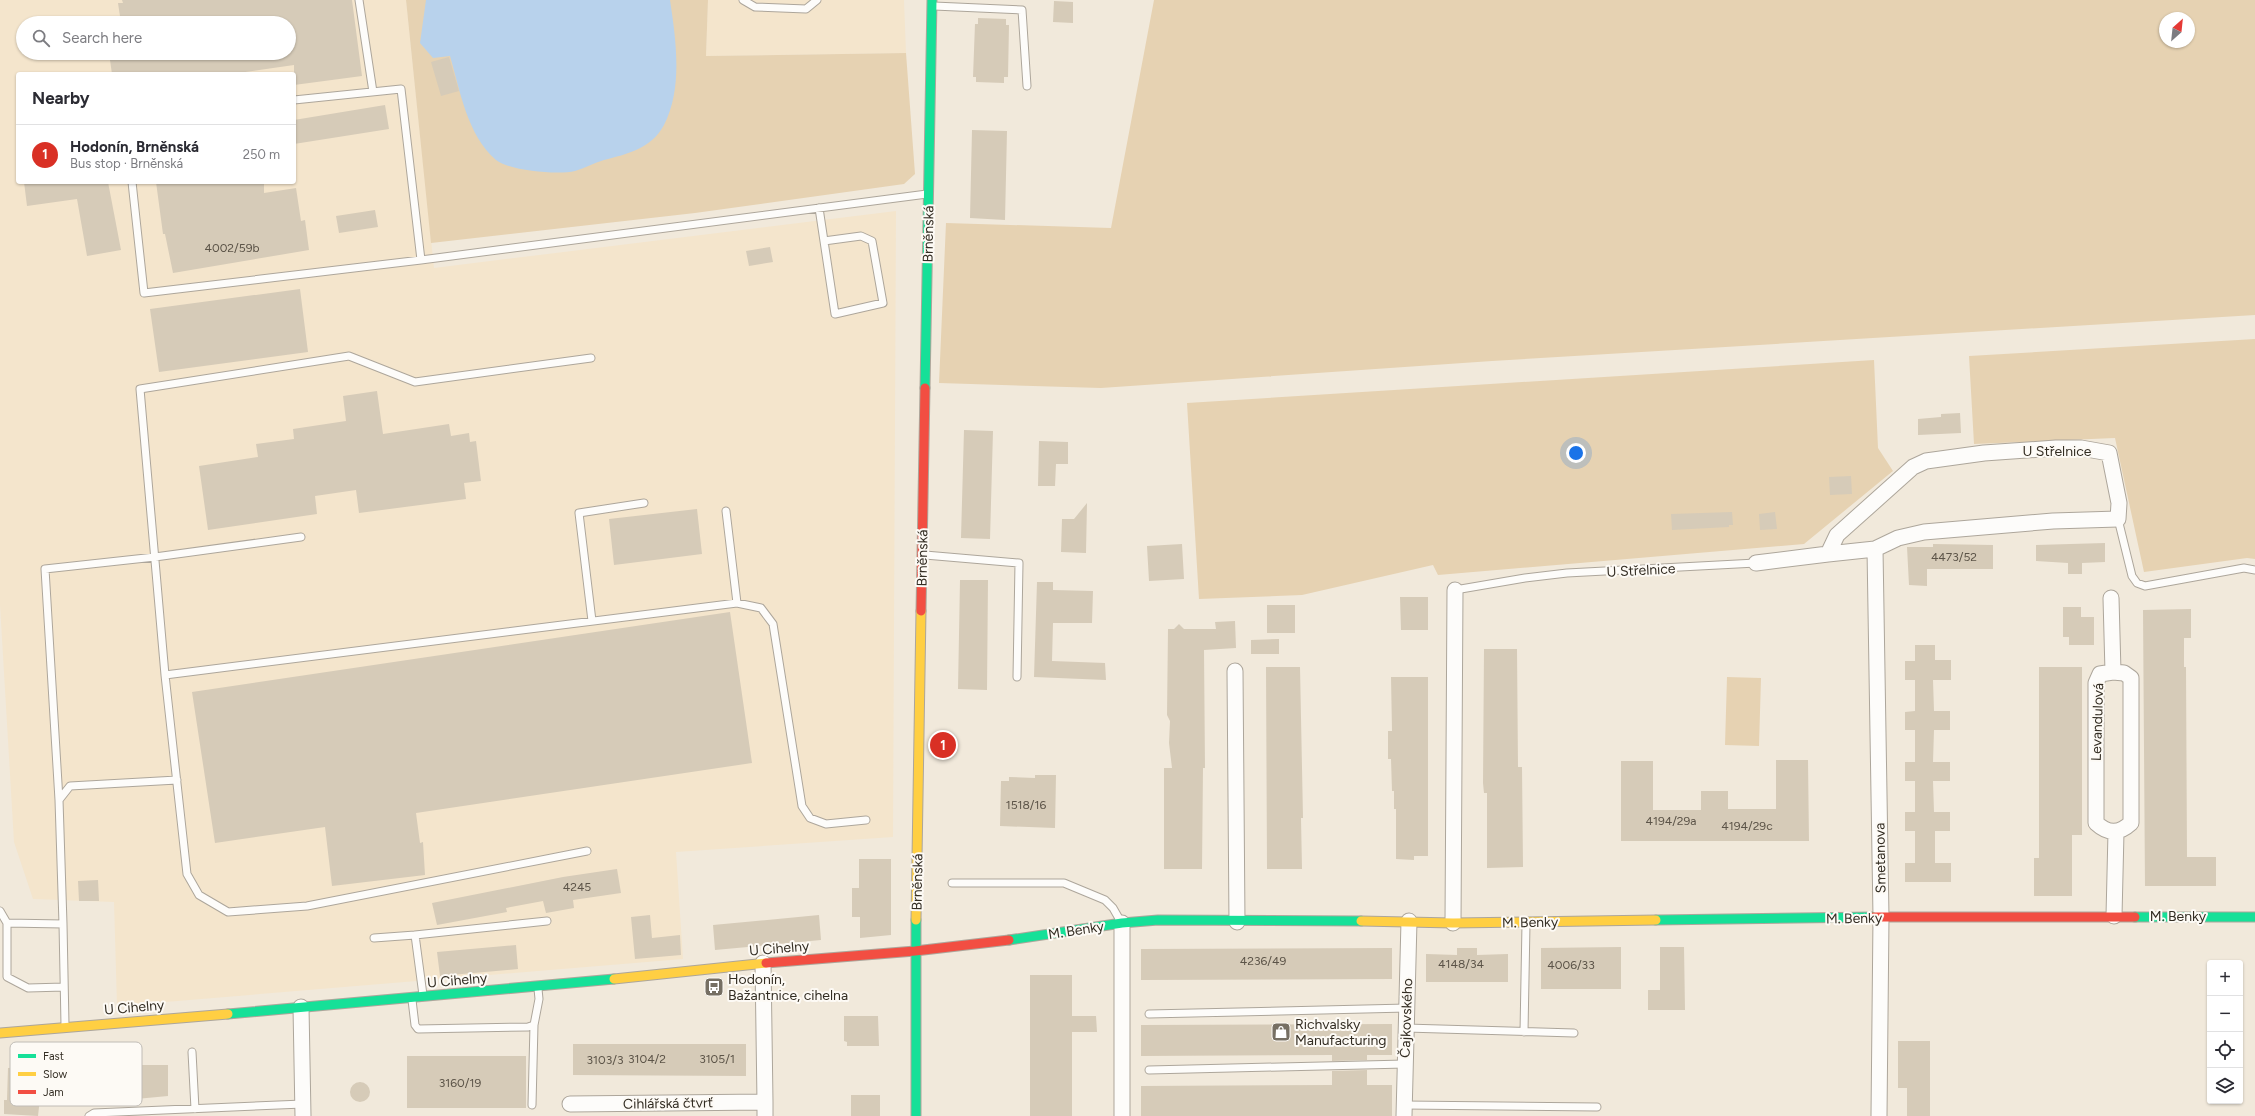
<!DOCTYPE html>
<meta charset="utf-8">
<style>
body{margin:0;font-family:Figtree,sans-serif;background:#f2f2f3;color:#2b2b33}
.controls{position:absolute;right:12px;bottom:12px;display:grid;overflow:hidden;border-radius:4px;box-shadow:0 1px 3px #0004}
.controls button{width:36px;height:36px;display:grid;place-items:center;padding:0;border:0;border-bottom:1px solid #e1e1e2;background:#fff;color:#2b2b33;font:20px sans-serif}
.compass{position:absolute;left:2159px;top:12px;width:36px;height:36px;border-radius:50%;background:#fff;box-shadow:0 1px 3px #0004;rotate:27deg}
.you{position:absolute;left:1576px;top:453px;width:14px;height:14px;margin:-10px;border:3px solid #fff;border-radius:50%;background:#1a73e8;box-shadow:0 0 0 6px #1a73e833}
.badge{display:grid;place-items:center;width:26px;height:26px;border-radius:50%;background:#d93025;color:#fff;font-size:13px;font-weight:700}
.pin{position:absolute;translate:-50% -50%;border:2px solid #fff;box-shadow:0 1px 4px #0006}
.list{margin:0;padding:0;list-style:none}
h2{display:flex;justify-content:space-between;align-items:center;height:52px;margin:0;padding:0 16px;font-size:17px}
h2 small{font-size:13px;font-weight:400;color:#7c7c81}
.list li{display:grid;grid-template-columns:26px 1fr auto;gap:12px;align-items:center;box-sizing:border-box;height:60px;padding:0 16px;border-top:1px solid #e1e1e2}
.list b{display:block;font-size:15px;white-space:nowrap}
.list p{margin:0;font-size:13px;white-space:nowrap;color:#7c7c81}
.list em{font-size:13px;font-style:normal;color:#7c7c81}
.icon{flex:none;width:22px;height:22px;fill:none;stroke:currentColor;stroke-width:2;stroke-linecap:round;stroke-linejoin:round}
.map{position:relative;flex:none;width:2255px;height:1116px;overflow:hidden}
.search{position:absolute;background:#fff;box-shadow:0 1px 3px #0004;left:16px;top:16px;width:280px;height:44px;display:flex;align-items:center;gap:10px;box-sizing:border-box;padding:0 14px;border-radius:22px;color:#7c7c81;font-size:15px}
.panel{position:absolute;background:#fff;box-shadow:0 1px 3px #0004;left:16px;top:72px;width:280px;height:112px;border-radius:4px}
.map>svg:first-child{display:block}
.built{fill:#f4e5cc;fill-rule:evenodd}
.green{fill:#e6d2b2;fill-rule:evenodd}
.water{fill:#b8d2ec}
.building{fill:#d6cbb8}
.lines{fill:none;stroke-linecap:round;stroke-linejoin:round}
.lane-casing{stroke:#ada69b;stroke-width:9}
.street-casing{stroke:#ada69b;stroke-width:17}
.fast-casing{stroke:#ada69b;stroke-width:11}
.slow-casing{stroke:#ada69b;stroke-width:11}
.jam-casing{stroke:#ada69b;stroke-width:11}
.lane{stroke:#fdfcfa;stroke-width:7}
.street{stroke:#fdfcfa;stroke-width:15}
.fast{stroke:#16e098;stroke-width:9}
.slow{stroke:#ffcf43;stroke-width:9}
.jam{stroke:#f24e42;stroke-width:9}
.labels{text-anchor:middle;stroke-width:4;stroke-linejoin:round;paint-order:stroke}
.number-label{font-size:12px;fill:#5c5448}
.street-label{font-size:14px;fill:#332d23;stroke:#fdfaf5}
.poi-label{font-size:14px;fill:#332d23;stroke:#fdfaf5;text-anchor:start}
.key{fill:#fdfaf5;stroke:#c0bcb6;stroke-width:1}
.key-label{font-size:11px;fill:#332d23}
</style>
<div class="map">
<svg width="2255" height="1116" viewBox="0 0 2255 1116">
<rect width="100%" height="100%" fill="#f1e9db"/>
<path class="built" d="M0,0H406L434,268L896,211L893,837L676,852L683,959L117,1006L114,902L33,899L14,842L0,605ZM23,23H289V53H23ZM18,74H294V182H18Z
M708,0H904L906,53L706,56Z"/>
<path class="green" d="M406,0H708L706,56L906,53L915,174L904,184L695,213L431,243Z
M1154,0H2255V315L1492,361L1101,388L939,383L946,223L1111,228ZM2165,18H2189V42H2165Z
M2255,339V559L2247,558L2144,572L2115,438L1974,444L1969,356Z
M1874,360L1878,448L1893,471L1804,544L1438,575L1433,565L1302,595L1199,599L1187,403Z
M1727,677L1761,678L1759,746L1725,745Z"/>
<path class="water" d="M426,0H670C676,40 683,88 664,125C651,149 627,154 604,160C594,163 585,168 575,171C558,175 510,171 496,160C467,135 460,90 450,56L433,58L420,43Z"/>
<path class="building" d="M122,0H352L362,76L294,85V65L231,74H112L109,53H291L289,23H121L118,3H123Z
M1054,1L1073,2V23L1053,22Z
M978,18L1006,19V25H1009L1008,77H1004V83L976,82V77H973L975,24H978Z
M449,57L459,91L441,96L431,62Z
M385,105L389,129L294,144V120Z
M972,130L1007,131L1005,220L970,218Z
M24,182H108L121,250L87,256L77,199L27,206Z
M156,182H264V193L296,188L301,221L305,220L309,250L173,273L165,234H163Z
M375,210L378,227L339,233L336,216Z
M770,247L773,262L749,266L746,251Z
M300,289L308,352L159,372L150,309Z
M377,391L383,434L449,424L451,436L469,433L470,442L476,441L481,481L464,483L466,499L359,513L356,490L315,496L317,514L208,530L199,466L258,457L256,444L294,439L293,429L346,421L343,396Z
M1960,413L1961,433L1918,435V419L1941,417V414Z
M964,430L993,431L990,539L961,538Z
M1039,441L1068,442V464H1056L1055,486H1038Z
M1851,476L1852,494L1830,495L1829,477Z
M1087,503L1086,553L1061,552L1062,519H1074Z
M697,509L702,554L614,565L609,519Z
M1732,512L1733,525H1729V527L1672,530L1671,514Z
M1775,512L1777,529L1760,530L1759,514Z
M2105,543V562L2082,563V574H2068V563L2036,561V545Z
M1182,544L1184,579L1149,581L1147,546Z
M1933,544L1993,545V569H1927V586L1909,585L1907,547H1933Z
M960,580H988L987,690L958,689Z
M1037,582H1053V590L1093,591L1092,623H1053L1052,661L1105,663L1106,680L1034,677Z
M1400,597H1428V630H1401Z
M1267,605H1295V633H1267Z
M2063,607H2081V617H2094V645H2069V637H2063Z
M2191,609V638H2184V667H2186L2187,857H2216V886H2145L2143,610Z
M730,612L752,763L416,813L420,843L423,842L425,875L332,886L325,827L215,843L192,692Z
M1235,621L1236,648L1204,650L1205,768H1203L1202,869H1164V768H1172L1169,743L1170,721L1167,715L1168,629H1174L1179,624L1184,629H1216L1215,622Z
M1279,639V654H1251V640Z
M1915,645H1935V660H1951V680H1933L1934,711H1950V730H1934L1933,762H1950V781H1933L1934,812H1950V831H1935V863H1951V882H1905V863H1915V831H1905V812H1915V781H1905V762H1915V730H1905V712L1915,711V680H1905V661H1915Z
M1484,649H1517L1518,767H1522L1523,867L1487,868V793H1484L1483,783Z
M1266,667H1300L1303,818H1301L1302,869H1267Z
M2039,667H2082V835H2072V896H2034V858H2039Z
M1391,677H1428V856H1414V860L1396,859V809H1394V791H1392L1391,759H1388V731H1392Z
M1776,760H1808L1809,841H1621V761H1653V810H1701V791H1728V809H1776Z
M1035,775H1056L1055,828L1000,826L1001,781H1009V777L1035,778Z
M859,859H891V935L860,938V917H852V888H859Z
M617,869L621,893L573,900L574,908L546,913L543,901L506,908L507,912L437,925L432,903L563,877Z
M98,880L99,901H79L78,881Z
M650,915L652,938L680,935L681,955L635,959L631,917Z
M819,915L821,940L715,950L713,925Z
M516,945L518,969L440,976L437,952Z
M1621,947V989H1541V948Z
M1660,947H1684L1685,1010H1648V990H1660Z
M1392,948V979L1141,980V949Z
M1457,948H1477V955L1508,954V982H1426V954L1457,955Z
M1030,975H1072V1016H1096L1097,1032H1072V1116H1030Z
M844,1016H878L879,1046H847V1042L844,1041Z
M1392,1024V1055H1367V1060L1332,1061V1055L1141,1056V1025Z
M1898,1041H1930V1116H1907V1088H1898Z
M573,1044H746V1076L573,1075Z
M407,1056H526V1108H407Z
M60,1062H74V1065H168V1096L136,1099V1096L40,1098L38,1116L4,1114V1100H7L8,1068L60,1065Z
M1367,1070V1085H1392V1116H1141V1086L1332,1085V1071Z
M350 1092a10 10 0 1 1 20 0a10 10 0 1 1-20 0Z
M851,1095H880V1116H851Z"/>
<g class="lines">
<g class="lane-casing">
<path id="lane" d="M359,0L373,92
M743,0L755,7L806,9L817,0
M934,6L1022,10L1027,86
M294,100L401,89L421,260
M132,182L144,293L421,260L927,194
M819,208L835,314L883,303L872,241L861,236L824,241
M726,511L737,603
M2118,519L2132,576L2137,583L2145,586L2244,568L2255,570
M925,555L1019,563L1017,677
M1455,590L1525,578L1567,573L1756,563
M592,621L579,513L644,503
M165,675L140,389L349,356L415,382L591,358
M59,800L45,569L155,557L301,537
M587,851L307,906L228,912L199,895L187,874L165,675L737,603L761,608L773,624L802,806L810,818L826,824L866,820
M952,883H1064L1105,900L1113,908L1121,922
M0,911L7,923
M63,924L59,800L70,786L177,780
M374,938L415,935
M64,987L28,988L7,977V923L63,924L65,1025
M423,995L415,935L547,921
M412,1000L415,1025L418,1029L528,1027L534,1025L539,999L538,989
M1149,1014L1407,1008
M1406,1028L1574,1033
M1524,1032L1526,924
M192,1052L195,1109
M1149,1070L1405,1064
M532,1105L534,1025
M1404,1105L1597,1107
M89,1116L94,1113L303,1104"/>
</g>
<g class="street-casing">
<path id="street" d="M1875,549L1881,917L1879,1116
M1756,563L1828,554L1837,535L1913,467L1926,461L1984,453L2056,448H2081L2109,453L2119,503L2118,519L2053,521L1924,532L1898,538L1875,549L1828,554
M2111,598L2113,672
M1235,671L1237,922
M2113,672L2124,673L2131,678V823C2119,834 2108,834 2096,823V683L2100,674Z
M2114,916L2116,832
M1122,923V1116
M1453,923L1455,590
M301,1007L303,1116
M570,1104L765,1102L763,963
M765,1116V1102
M1404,1116L1409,921"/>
</g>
<g class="fast-casing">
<path id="fast" d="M925,388L932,0
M2135,917H2255
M916,920V1116
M1656,920L1873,917
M1009,940L1122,923L1158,920L1361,921
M228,1014L614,979"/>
</g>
<g class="slow-casing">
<path id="slow" d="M916,920L921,611
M1361,921L1453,923L1656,920
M614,979L766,963
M0,1033L228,1014"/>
</g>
<g class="jam-casing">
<path id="jam" d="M921,611L925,388
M1873,917H2135
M766,963L915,951L1009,940"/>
</g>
<use href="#lane" class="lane"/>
<use href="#street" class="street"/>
<use href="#fast" class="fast"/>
<use href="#slow" class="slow"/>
<use href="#jam" class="jam"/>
</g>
<defs>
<g id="bus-square" transform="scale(1)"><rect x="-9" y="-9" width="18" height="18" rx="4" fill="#766f63" stroke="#fdfaf5"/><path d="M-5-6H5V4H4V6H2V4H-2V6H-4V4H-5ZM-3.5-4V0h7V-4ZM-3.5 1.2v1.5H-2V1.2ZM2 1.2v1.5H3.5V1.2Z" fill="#fff"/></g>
<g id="shop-square" transform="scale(1)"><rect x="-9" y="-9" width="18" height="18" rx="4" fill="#766f63" stroke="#fdfaf5"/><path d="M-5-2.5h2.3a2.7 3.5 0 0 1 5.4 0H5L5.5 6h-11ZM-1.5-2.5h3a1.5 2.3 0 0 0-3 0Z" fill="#fff"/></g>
</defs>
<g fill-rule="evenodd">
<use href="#bus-square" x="714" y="987"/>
<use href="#shop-square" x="1281" y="1032"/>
</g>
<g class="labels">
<g class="number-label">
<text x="232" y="252">4002/59b</text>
<text x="1954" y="561">4473/52</text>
<text x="1026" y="809">1518/16</text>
<text x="1671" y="825">4194/29a</text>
<text x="1747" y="830">4194/29c</text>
<text x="577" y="891">4245</text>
<text x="1263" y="965">4236/49</text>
<text x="1461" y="968">4148/34</text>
<text x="1571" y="969">4006/33</text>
<text x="647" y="1063">3104/2</text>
<text x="717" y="1063">3105/1</text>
<text x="605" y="1064">3103/3</text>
<text x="460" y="1087">3160/19</text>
</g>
<g class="street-label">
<text transform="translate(928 234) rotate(-89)" y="5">Brněnská</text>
<text x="2057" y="456">U Střelnice</text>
<text transform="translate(922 558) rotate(-89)" y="5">Brněnská</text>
<text transform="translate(1641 570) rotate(-3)" y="5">U Střelnice</text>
<text transform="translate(2097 722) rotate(-88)" y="5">Levandulová</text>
<text transform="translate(1880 858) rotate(-91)" y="5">Smetanova</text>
<text transform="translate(917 882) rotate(-89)" y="5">Brněnská</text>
<text x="2178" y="921">M. Benky</text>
<text transform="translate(1854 918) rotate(-1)" y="5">M. Benky</text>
<text transform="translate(1530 922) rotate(-1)" y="5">M. Benky</text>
<text transform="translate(1076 930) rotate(-9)" y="5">M. Benky</text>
<text transform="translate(779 948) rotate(-5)" y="5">U Cihelny</text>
<text transform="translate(457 980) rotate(-5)" y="5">U Cihelny</text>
<text transform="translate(134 1007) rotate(-5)" y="5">U Cihelny</text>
<text transform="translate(1406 1018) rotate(-88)" y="5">Čajkovského</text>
<text transform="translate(668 1103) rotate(-1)" y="5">Cihlářská čtvrť</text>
</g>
<g class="poi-label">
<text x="728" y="984">Hodonín,<tspan x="728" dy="16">Bažantnice, cihelna</tspan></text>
<text x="1295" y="1029">Richvalsky<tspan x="1295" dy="16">Manufacturing</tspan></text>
</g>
</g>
<rect x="10" y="1042" width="132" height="64" rx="6" class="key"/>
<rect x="18" y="1054" width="18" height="4" fill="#16e098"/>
<rect x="18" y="1072" width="18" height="4" fill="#ffcf43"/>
<rect x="18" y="1090" width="18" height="4" fill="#f24e42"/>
<g class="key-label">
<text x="43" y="1060">Fast</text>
<text x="43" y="1078">Slow</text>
<text x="43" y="1096">Jam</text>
</g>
</svg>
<div class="controls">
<button>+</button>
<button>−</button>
<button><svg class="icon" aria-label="locate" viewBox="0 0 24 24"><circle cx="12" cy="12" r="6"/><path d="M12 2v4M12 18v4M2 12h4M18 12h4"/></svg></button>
<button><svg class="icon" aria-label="layers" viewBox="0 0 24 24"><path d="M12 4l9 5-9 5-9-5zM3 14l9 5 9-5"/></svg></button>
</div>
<svg class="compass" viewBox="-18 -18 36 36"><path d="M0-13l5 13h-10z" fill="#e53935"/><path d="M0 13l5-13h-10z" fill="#7c7c81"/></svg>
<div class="you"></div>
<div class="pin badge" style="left:943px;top:745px">1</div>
<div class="search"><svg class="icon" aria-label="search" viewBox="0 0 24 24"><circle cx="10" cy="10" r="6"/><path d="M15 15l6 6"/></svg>Search here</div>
<section class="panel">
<h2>Nearby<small></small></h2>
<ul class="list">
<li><span class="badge">1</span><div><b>Hodonín, Brněnská</b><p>Bus stop · Brněnská</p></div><em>250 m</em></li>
</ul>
</section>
</div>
